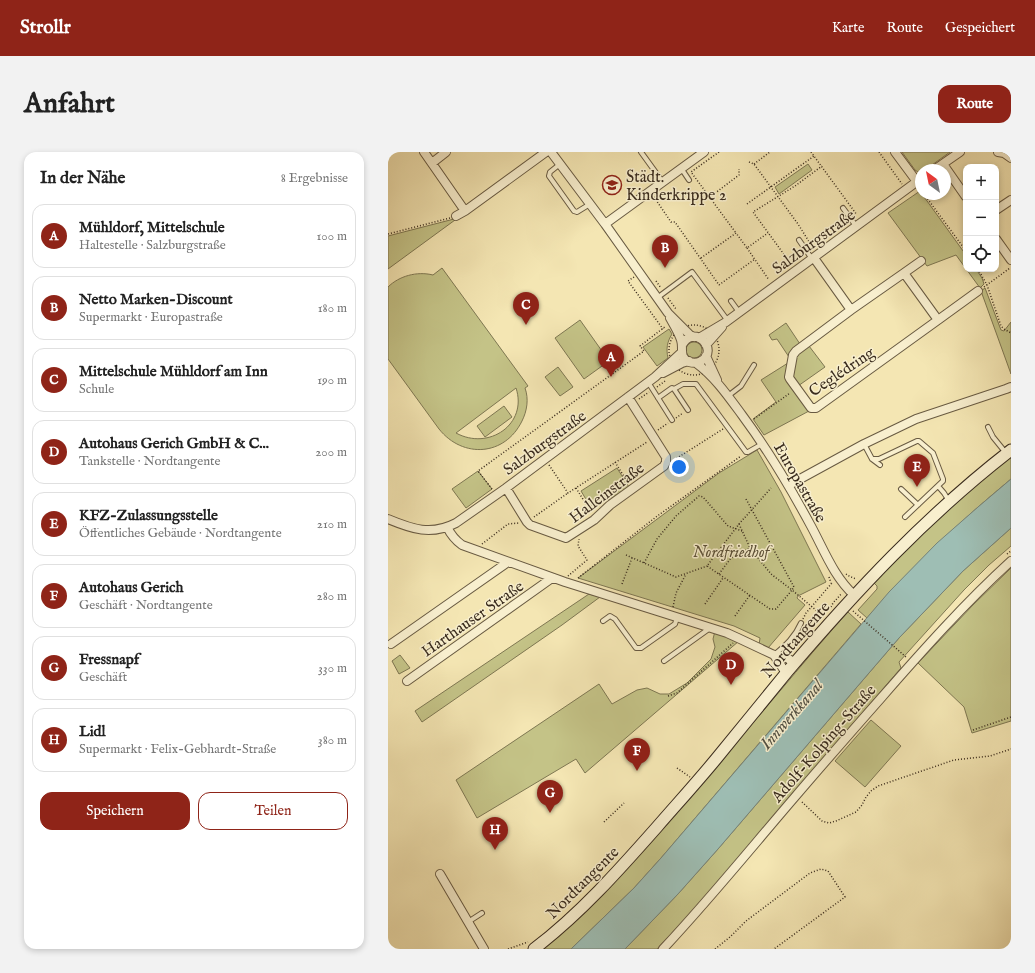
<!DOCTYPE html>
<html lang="de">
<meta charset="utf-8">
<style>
body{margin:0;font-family:"IM FELL English",serif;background:#f2f2f2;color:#222}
.controls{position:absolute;right:12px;top:12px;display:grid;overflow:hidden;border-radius:8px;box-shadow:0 2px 6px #0003}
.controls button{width:36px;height:36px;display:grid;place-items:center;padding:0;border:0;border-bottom:1px solid #e0e0e0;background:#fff;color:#222;font:20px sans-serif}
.compass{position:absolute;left:527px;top:12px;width:36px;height:36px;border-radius:50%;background:#fff;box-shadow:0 2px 6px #0003;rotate:327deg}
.you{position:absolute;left:291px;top:315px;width:14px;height:14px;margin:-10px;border:3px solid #fff;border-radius:50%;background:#1a73e8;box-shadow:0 0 0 6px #1a73e833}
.badge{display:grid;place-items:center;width:26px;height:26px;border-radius:50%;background:#8f2418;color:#fff;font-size:13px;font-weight:700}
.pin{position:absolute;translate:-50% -33px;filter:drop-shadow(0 1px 2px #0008)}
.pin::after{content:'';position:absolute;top:21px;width:14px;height:12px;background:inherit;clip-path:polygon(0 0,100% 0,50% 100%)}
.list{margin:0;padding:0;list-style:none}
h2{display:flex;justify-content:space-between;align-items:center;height:52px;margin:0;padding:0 16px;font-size:17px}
h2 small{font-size:13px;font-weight:400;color:#767676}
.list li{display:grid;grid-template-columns:26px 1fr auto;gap:12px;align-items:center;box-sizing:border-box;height:64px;margin:0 8px 8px;padding:0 8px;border:1px solid #e0e0e0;border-radius:12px}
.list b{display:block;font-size:15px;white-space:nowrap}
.list p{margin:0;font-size:13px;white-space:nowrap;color:#767676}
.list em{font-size:13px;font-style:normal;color:#767676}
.actions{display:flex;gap:8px;padding:12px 16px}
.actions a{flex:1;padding:9px 0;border:1px solid #8f2418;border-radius:12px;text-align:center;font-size:14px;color:#8f2418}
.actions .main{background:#8f2418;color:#fff}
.icon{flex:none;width:22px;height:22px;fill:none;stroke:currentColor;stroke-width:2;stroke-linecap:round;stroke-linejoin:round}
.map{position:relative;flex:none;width:623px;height:797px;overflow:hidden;border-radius:12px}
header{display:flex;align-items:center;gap:24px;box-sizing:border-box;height:56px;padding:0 20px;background:#8f2418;color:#fff}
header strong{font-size:19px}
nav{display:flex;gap:22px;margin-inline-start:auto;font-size:14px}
.intro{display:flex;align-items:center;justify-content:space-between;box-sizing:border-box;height:96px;padding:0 24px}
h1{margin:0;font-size:28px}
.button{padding:10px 18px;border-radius:12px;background:#8f2418;color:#fff;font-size:14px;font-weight:700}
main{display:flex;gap:24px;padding:0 24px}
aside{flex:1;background:#fff;border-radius:12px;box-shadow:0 2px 6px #0003}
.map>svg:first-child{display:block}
.green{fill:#c4c387;stroke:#7e7752;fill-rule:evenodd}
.water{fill:#9ebeb4;stroke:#768378}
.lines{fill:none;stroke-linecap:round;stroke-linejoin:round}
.lane-casing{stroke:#685a42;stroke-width:6}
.street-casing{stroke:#685a42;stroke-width:10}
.secondary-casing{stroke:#392b1d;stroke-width:13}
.path{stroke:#392b1d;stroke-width:1.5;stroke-dasharray:1 2;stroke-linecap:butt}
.lane{stroke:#f8efce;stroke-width:4}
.street{stroke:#f8efce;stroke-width:8}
.secondary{stroke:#f8efce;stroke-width:11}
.labels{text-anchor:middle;stroke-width:3;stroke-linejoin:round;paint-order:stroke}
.poi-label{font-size:16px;fill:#392b1d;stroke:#f8efce;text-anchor:start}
.street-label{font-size:16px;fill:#392b1d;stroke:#f8efce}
.park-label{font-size:16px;font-style:italic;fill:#5c5138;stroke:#f8efce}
.water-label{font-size:17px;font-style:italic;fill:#525043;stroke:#f8efce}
</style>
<header>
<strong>Strollr</strong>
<nav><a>Karte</a><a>Route</a><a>Gespeichert</a></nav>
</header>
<div class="intro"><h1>Anfahrt</h1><a class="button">Route</a></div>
<main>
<aside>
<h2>In der Nähe<small>8 Ergebnisse</small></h2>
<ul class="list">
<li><span class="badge">A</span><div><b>Mühldorf, Mittelschule</b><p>Haltestelle · Salzburgstraße</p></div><em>100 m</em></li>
<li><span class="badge">B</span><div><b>Netto Marken-Discount</b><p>Supermarkt · Europastraße</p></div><em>180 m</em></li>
<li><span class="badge">C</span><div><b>Mittelschule Mühldorf am Inn</b><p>Schule</p></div><em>190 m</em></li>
<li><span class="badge">D</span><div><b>Autohaus Gerich GmbH &amp; C...</b><p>Tankstelle · Nordtangente</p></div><em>200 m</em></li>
<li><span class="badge">E</span><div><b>KFZ-Zulassungsstelle</b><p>Öffentliches Gebäude · Nordtangente</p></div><em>210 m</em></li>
<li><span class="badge">F</span><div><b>Autohaus Gerich</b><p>Geschäft · Nordtangente</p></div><em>280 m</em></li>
<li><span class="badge">G</span><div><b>Fressnapf</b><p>Geschäft</p></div><em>330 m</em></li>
<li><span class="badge">H</span><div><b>Lidl</b><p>Supermarkt · Felix-Gebhardt-Straße</p></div><em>380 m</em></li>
</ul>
<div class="actions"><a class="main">Speichern</a><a>Teilen</a></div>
</aside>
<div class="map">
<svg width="623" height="797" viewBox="0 0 623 797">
<rect width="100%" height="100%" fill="#f4e6b3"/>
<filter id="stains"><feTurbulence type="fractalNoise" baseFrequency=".005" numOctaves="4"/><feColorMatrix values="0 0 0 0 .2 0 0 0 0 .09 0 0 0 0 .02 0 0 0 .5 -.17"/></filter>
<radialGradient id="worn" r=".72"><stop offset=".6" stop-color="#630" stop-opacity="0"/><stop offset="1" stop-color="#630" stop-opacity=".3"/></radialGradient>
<path class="green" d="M514,0H562L537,18H533V20H530L527,18Z
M420,12L424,18L391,42L387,35Z
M532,39L533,42H534L578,103V117H588L594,126L596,132L592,136L568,103L539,114L500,61Z
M66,67L67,68L0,117V84Z
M54,116L140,234L137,236C141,247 139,259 134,269C117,304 75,307 51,277L0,207V135C11,124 29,119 45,123ZM128,236C140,272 101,299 68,281Z
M597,136L613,178L616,179L623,170V222L593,139Z
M192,168L221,209L196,227L167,186Z
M398,171L412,192L401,205L389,187L384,188L381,183Z
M281,177L284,182C279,190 278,197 280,206L269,214L255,195Z
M298 198a8 8 0 1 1 16 0a8 8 0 1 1-16 0Z
M421,194L437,215L410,234L405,225L407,204Z
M400,211V231L421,259L376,283L365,267L388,250L373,228Z
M170,215L185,235L172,244L157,225Z
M116,254L124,265L97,285L89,274Z
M369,298L393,340L438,430L410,444L409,446L417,453L380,496L371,493L372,486L346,474L190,426L331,321Z
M623,304V327C571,370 523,415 479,466L470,458L489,437V434L486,431L518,398L553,363Z
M229,316L241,335L220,348L217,345L202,354L193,339Z
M90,319L104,337L78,356L64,337Z
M623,376V394L601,413L576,438L511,510L513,516L449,590L312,751L269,797H237L290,742L330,697L511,486L575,419Z
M623,416V569L584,581L576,555L530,511L585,453Z
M201,442L212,445L174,473L34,570L27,559Z
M460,460L473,472L273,706L246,736L183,797H153C208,738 265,681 320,621C369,569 412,513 460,460Z
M327,479L351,489L197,621L188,607L89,666L68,628L211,532L224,552L249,538L259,536L272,542H281L299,531L323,507L327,495L325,487Z
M12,503L22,516L11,522L4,509Z
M483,568L513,594L477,635L447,609Z"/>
<path class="water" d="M623,327V376L575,419L511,486L330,697L290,742L237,797H183L246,736L273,706L501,440L549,391L590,355Z"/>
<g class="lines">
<g class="lane-casing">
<path id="lane" d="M253,0L274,29
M172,12L162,20L161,24L186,59L189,60L202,52
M293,16L301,28
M455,56L468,74
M411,88L424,107
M269,146L304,120L340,169
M343,149L351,160
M260,230L284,268
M286,237L295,232H308L358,300H360L374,292
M340,244L353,234L366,213
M270,246L284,236L286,237L300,258
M600,275L605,285L618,301
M476,292L484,307L492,313
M484,307H491L529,289H531L545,301L555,327V329L517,365
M550,334L556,341L561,349
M513,337L530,353
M215,469L222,464L227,467L248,496H253L287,472L289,466
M386,503C398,493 407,485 413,471
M276,509L322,476
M80,770L94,761"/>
</g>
<g class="street-casing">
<path id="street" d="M36,0L77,59
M163,0L217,72L280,161L302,183L306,185
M507,0L527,27V29
M610,0L616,1L623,6
M44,11L58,0
M555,12L578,45
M546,18L572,0
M608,58L623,48
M68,64L77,59L158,0
M217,72L316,0
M608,87L623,108
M426,106L463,158L408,199L405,203L401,225L402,227L423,256H428L550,168L516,121L463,158
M516,121L533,109
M282,166C286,173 291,181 293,188C296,196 290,205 301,210C305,211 310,211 313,209C332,198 306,171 294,193
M550,168L590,139
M311,186L338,170L527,31V29L533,27
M318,193L334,175
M318,204L329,228
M308,211C327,225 340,244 354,263C380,298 402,335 423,374C436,398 446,425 466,443
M275,221L294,211L301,209
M401,333L476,292L528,267L618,237L623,235
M118,336L139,370L142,373L178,386L206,368L222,353L276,314L278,310V305L240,245
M0,367C24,377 43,384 68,371L118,336L267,225L294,200
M59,375C63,383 67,388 74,393L177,430L339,481L350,486L386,503L399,506L407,511
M3,492L120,410
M386,503L398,521
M19,529L164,426
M52,722L96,797
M275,797C321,748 363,696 406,646C435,612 464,579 494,545C535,498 577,451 623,409"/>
</g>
<g class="secondary-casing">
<path id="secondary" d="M146,797C192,762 231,718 269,675C289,652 309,630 328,607C352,578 375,549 399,520C467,440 539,363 623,298"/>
</g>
<path class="path" d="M331,0L303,20L348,81
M423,0L469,63
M491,0L514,32
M361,10L366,12L410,72L425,96
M366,12L382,0
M536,42L578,99
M266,45L283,70H287L331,133
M322,45L351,23V17
M359,52L426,4
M0,82L62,66
M359,96L381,128
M313,106L348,81L359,96L380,81
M403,112L365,60L407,34L434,14
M590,117L599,133L613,174L616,177L623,181
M246,125L240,129L275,177
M268,129L273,136
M331,133L367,107
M596,135L622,116
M280,146L288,157
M281 198a25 25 0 1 1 50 0a25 25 0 1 1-50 0Z
M269,235L277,229
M251,247L261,240
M288,266L295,261
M366,267L402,241
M270,278L280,271
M286,308L335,277
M227,310L240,331
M161,313L180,341L259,290
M188,336L203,360
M104,337L90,319L256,199L252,194L278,174
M358,347L406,435L404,438L436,465
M146,365L180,341
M351,372L362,396L383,422L404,438L388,457H382L319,414L351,372L383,336
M94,392L120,372L131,371
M619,402L623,399
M238,403L288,425L319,414
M256,411L269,387L288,364L311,344L315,345L340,374L354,379
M331,422L343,406L362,396
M458,422L461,424L468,427
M180,424L199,408L190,394L191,387
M441,425L443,431
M190,426L268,365L353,304
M234,432L244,406
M317,452L335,426
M285,455L288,441L298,422
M443,455L445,451L454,441
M465,459L518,505
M347,464L362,443
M415,467L418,461L444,431
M280,544L289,541L345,491
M585,578L623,565
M289,616L302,625
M414,650L434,669L441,671L448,669L468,660L474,653L478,645L483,639L490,634L566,608L602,604L623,597
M216,670L236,651
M120,797L140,790
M327,797L342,785L358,769L422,721L433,717L440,719L457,745L386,797"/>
<use href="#lane" class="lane"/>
<use href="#street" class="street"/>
<use href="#secondary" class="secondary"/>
</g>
<defs>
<g id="school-ring" transform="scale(1)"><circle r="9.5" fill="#f8efce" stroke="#8f2418" stroke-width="1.5"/><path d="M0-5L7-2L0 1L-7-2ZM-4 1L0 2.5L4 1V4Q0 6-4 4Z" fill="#8f2418"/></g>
</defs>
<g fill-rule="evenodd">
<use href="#school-ring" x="224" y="33"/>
</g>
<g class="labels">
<g class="poi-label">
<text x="238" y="30">Städt.<tspan x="238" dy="18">Kinderkrippe 2</tspan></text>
</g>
<g class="street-label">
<text transform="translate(425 89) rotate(-36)" y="6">Salzburgstraße</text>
<text transform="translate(453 219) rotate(-34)" y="6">Ceglédring</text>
<text transform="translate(156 290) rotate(-36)" y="6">Salzburgstraße</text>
<text transform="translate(413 330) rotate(60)" y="6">Europastraße</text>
<text transform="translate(218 340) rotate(-37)" y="6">Halleinstraße</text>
<text transform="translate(84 466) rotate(-35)" y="6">Harthauser Straße</text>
<text transform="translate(407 487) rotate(-49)" y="6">Nordtangente</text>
<text transform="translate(435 591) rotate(-49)" y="6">Adolf-Kolping-Straße</text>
<text transform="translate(194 730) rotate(-45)" y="6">Nordtangente</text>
</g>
<g class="park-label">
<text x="343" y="405">Nordfriedhof</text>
</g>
<g class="water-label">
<text transform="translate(403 562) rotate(-49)" y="6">Innwerkkanal</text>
</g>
</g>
<rect width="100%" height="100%" filter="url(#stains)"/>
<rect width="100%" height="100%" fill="url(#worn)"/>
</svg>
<div class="controls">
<button>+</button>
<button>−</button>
<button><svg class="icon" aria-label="locate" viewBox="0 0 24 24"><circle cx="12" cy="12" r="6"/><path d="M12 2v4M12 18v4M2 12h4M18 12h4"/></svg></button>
</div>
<svg class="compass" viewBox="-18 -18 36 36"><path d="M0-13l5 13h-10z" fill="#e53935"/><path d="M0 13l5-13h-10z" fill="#767676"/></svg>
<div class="you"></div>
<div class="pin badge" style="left:223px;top:225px">A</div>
<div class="pin badge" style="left:277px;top:116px">B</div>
<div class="pin badge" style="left:138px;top:173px">C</div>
<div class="pin badge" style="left:343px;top:533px">D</div>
<div class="pin badge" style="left:529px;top:335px">E</div>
<div class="pin badge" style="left:249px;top:619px">F</div>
<div class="pin badge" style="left:162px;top:661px">G</div>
<div class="pin badge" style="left:107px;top:698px">H</div>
</div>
</main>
